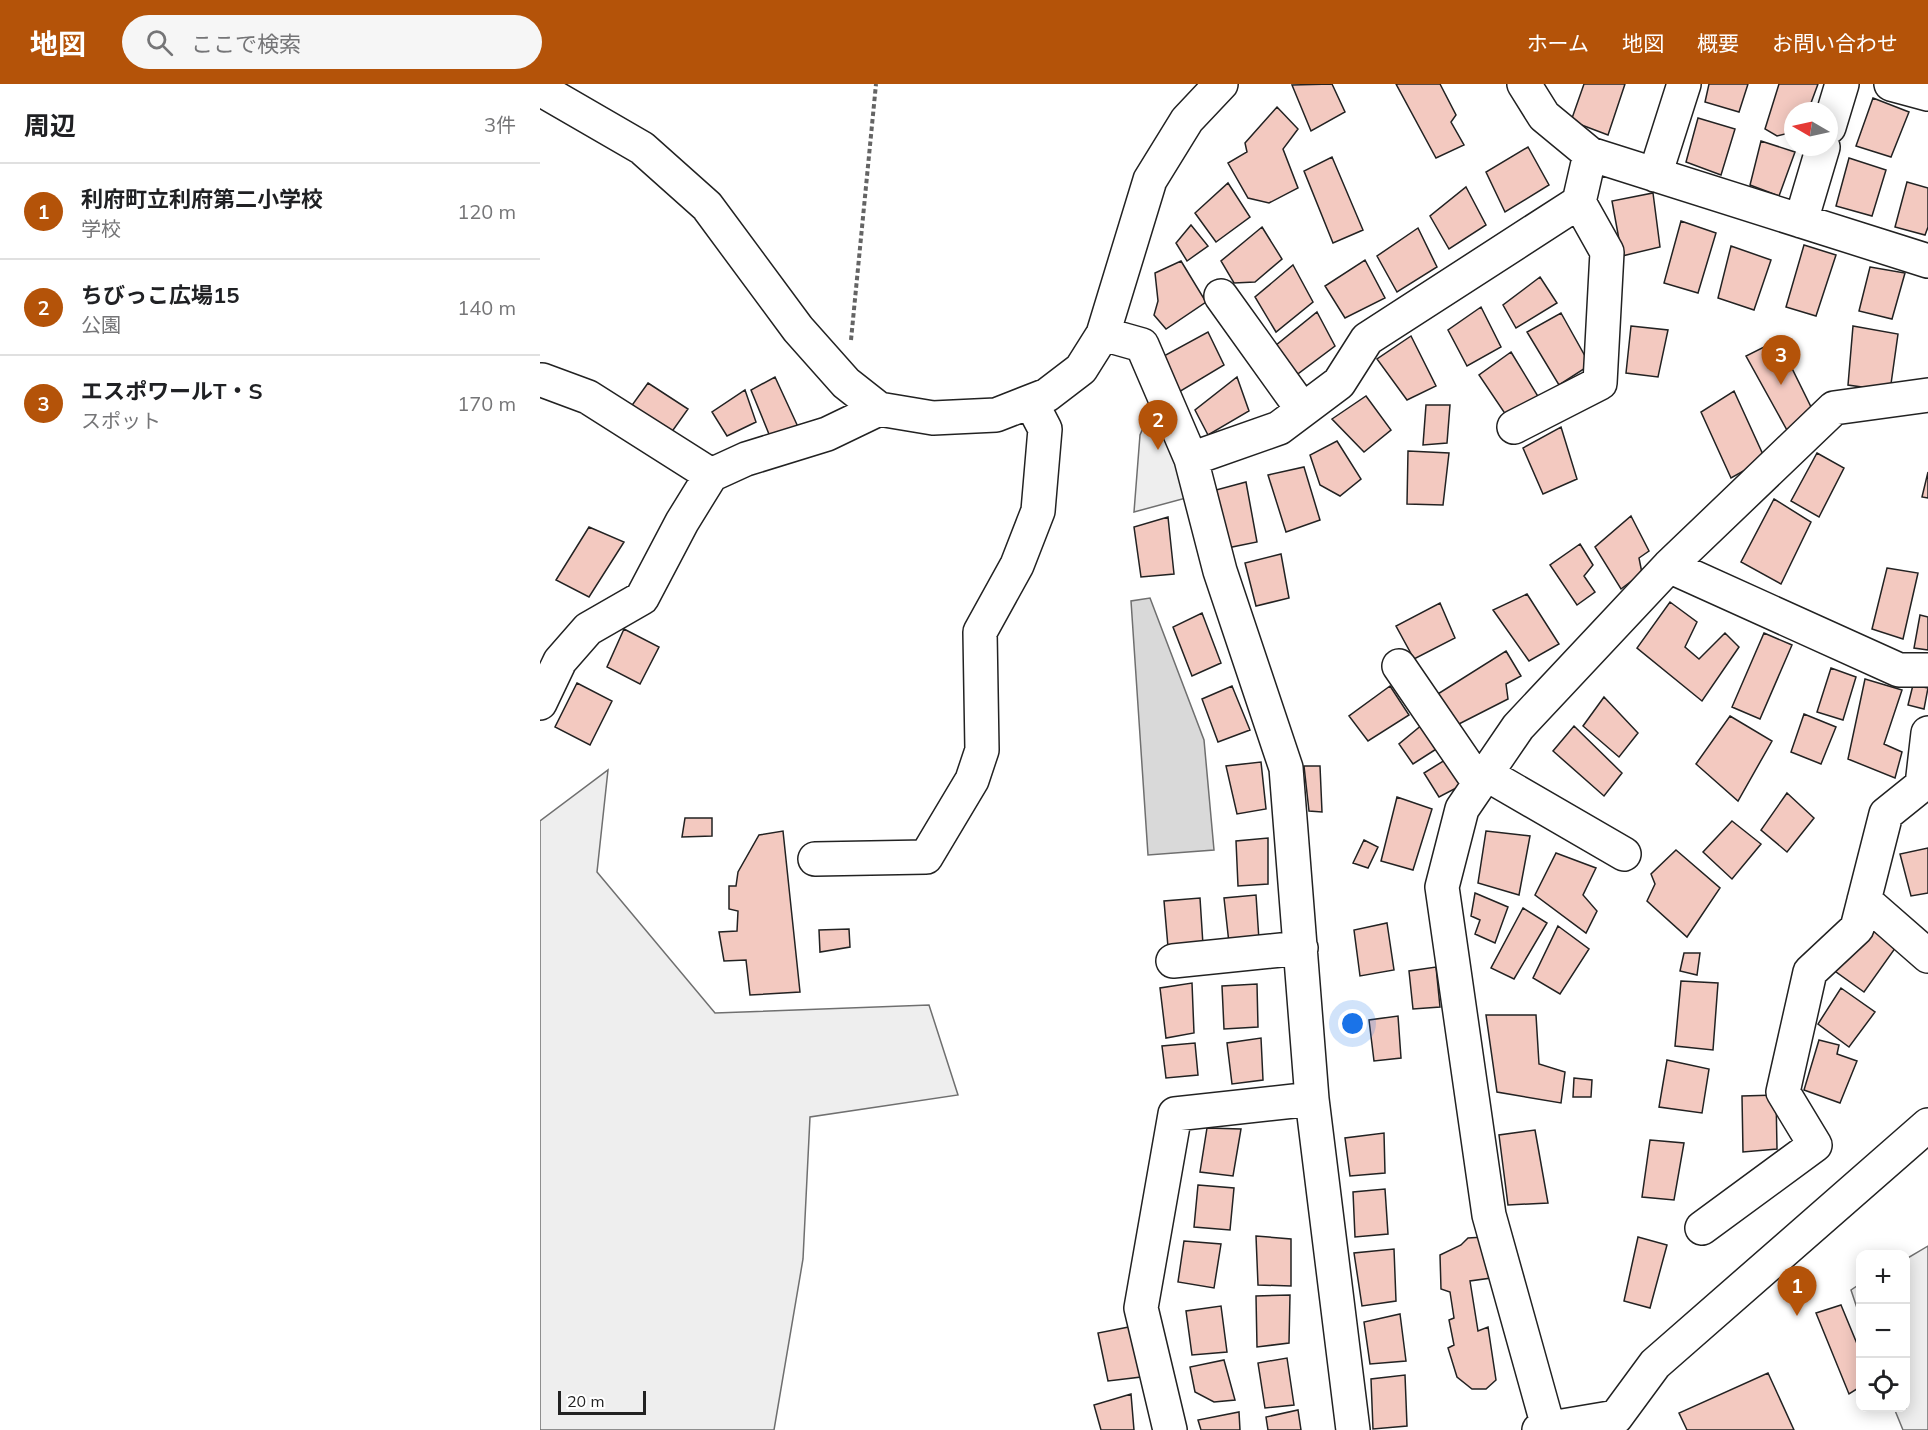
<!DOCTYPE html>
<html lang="ja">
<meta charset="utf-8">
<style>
body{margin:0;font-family:Mulish,"Noto Sans JP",sans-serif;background:#f6f6f6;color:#202124}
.controls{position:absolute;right:18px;bottom:18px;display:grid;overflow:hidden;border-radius:12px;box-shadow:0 3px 15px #0003}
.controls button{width:54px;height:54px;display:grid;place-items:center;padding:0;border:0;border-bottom:2px solid #e0e0e0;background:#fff;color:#202124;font:30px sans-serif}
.compass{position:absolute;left:1244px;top:18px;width:54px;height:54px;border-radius:50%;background:#fff;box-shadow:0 3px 15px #0003;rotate:279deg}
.scale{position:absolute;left:18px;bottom:15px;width:88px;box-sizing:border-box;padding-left:6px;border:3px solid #222;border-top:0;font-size:16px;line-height:21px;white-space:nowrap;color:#222;-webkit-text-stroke:4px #fff;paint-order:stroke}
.you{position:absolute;left:813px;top:940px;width:21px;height:21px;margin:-15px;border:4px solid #fff;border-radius:50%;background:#1a73e8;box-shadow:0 0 0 9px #1a73e833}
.badge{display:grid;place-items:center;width:39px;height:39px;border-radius:50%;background:#b45309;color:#fff;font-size:20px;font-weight:700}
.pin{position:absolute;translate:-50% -50px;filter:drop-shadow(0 2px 3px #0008)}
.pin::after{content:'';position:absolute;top:32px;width:21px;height:18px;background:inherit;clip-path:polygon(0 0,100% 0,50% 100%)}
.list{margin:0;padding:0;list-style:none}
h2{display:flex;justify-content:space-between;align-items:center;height:78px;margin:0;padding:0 24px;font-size:26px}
h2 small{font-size:20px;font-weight:400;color:#757577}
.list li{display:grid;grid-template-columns:39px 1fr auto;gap:18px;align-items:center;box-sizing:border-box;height:96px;padding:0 24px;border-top:2px solid #e0e0e0}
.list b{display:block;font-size:22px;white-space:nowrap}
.list p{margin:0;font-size:20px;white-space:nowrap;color:#757577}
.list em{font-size:20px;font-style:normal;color:#757577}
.icon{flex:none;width:33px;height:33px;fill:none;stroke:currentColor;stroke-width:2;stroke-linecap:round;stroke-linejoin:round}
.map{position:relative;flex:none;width:1388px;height:1346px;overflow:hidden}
header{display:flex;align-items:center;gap:36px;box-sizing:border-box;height:84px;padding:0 30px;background:#b45309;color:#fff}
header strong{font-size:28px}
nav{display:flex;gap:33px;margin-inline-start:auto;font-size:21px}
.search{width:420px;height:54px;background:#f6f6f6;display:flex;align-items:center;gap:15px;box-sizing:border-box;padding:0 21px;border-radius:33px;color:#757577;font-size:22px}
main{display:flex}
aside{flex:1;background:#fff}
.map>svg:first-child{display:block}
.green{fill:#eee;stroke:#6f6f6f;stroke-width:1.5}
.water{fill:#d9d9d9;stroke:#6f6f6f;stroke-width:1.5}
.building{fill:#f3c9c0;stroke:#222;stroke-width:1.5}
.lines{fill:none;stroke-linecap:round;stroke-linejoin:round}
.minor-casing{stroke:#222;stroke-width:36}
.path{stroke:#646464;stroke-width:4;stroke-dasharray:4.5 3;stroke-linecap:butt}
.minor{stroke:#fff;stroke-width:33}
</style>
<header>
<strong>地図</strong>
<div class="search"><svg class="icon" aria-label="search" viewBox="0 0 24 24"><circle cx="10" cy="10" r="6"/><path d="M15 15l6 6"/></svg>ここで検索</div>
<nav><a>ホーム</a><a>地図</a><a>概要</a><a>お問い合わせ</a></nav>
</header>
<main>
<aside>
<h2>周辺<small>3件</small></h2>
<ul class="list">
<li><span class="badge">1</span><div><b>利府町立利府第二小学校</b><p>学校</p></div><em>120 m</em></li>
<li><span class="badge">2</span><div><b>ちびっこ広場15</b><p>公園</p></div><em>140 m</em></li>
<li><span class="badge">3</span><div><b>エスポワールT・S</b><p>スポット</p></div><em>170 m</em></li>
</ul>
</aside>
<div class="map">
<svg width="1388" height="1346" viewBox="0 0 1388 1346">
<rect width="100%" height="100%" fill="#fff"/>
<path class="green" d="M614,319L622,320L646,414L594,428L600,351Z
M68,686L57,788L175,929L389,921L418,1011L270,1033L263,1175L234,1346H0V737Z
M1388,1162V1346H1363L1354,1324H1366V1175Z
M1320,1200V1233L1311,1206Z"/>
<path class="water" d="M610,514L664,656L674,766L608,771L591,517Z"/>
<path class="building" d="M792,0L805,28L771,47L752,1Z
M856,0H900L916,31L911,38L924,61L896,74Z
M1044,0H1085L1068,51L1031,37Z
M1169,0H1208L1199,28L1165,18Z
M1239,0H1278L1268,27H1253V48L1237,52L1225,45Z
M1333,14L1369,28L1351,73L1316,62Z
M737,23L758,45L743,65L758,104L729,119L708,114L688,79L707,68L705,59Z
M1158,34L1195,45L1181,91L1146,78Z
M1221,57L1255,68L1239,112L1210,101Z
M988,63L1009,101L965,128L946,88Z
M792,73L823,146L793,159L764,87Z
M1309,74L1346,86L1332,132L1296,122Z
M1367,98L1388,104V143L1385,151L1355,143Z
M688,99L710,133L676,158L655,129Z
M926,103L946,141L909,165L890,132Z
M1113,109L1120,163L1082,172L1072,117Z
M1141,137L1176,149L1158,209L1124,199Z
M651,141L668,162L647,177L636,159Z
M722,143L742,175L715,198L694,199L681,177Z
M878,144L897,183L857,208L837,172Z
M1264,161L1296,171L1276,232L1246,223Z
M1191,162L1231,176L1214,226L1178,214Z
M825,176L845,214L805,234L785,202Z
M641,177L666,218L626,245L614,231L618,217L615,189Z
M753,181L773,218L736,248L715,213Z
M1330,183L1365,189L1352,235L1319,227Z
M1000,193L1017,219L976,244L963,221Z
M941,223L961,263L927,282L908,246Z
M777,228L795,262L751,295L735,262Z
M1021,229L1050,281L1019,301L987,248Z
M1091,242L1128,246L1118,293L1086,289Z
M1313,242L1358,250L1350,307L1308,301Z
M668,248L684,281L639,308L622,273Z
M871,252L896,302L867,316L837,275Z
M1238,256L1275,331L1248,348L1206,272Z
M971,268L999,314L968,334L939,291Z
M235,293L259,345L231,355L211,306Z
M697,293L709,327L668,351L655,326Z
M108,299L148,325L126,356L85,331Z
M205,306L216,338L187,352L172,328Z
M1194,307L1225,375L1191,394L1161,328Z
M826,312L851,346L824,368L792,335Z
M886,321H910L907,359L883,361Z
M1021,343L1037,395L1003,410L983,364Z
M797,357L821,395L800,412L780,401L770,371Z
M868,367L909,369L903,421L867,420Z
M1277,369L1304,384L1279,433L1251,417Z
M764,383L780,436L746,448L728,391Z
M1388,388V414L1382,413Z
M706,398L717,458L687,464L676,406Z
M1234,415L1271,438L1241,500L1201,478Z
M1091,432L1109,467L1099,474L1102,489L1081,505L1055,463Z
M628,433L634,490L601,493L594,443Z
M49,443L84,458L49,513L16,496Z
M1040,460L1053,481L1044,492L1055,508L1037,521L1010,481Z
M741,470L749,514L716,522L705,479Z
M1347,484L1378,489L1363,555L1332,545Z
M987,510L1019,560L989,577L953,526Z
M1130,518L1157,538L1145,563L1159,575L1185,549L1199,563L1162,617L1097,564Z
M900,519L915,554L874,575L856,542Z
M662,529L681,579L652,592L633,543Z
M1380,531L1388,533V566L1374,564Z
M84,545L119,563L100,600L67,583Z
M1224,549L1252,561L1220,635L1192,623Z
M966,567L981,592L966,600L968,615L915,642L893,613Z
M1291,584L1316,593L1303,636L1277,628Z
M1325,595L1362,606L1344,660L1362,668L1355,694L1308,675Z
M37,599L72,617L50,661L15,643Z
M1373,601L1388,604L1384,625L1368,621Z
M692,602L710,646L678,658L662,615Z
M850,602L869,631L828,657L809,632Z
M1064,613L1098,649L1079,673L1043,642Z
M1264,630L1296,643L1281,680L1251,668Z
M1190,632L1232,657L1198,717L1156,680Z
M883,640L901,662L873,680L859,660Z
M1034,642L1082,689L1064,712L1013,667Z
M905,676L922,701L899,713L884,689Z
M721,678L726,725L697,730L686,682Z
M764,682H780L782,728L769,727Z
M1247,709L1274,734L1247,768L1221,746Z
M857,713L892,725L873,786L841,777Z
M145,734H172V752L142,753Z
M1192,737L1221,760L1192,795L1163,768Z
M243,747L260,908L210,911L206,876L184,877L179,848L197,847L198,827L189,825V802H196L198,788L219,751Z
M946,747L990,752L979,811L938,799Z
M728,754V800L698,802L696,757Z
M824,756L838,763L828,784L813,779Z
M1388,764V809L1371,812L1360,770Z
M1136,766L1180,804L1147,853L1107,817L1115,800L1111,790Z
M1016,769L1056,784L1043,811L1057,827L1046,849L995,811Z
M935,809L968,823L955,859L935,850L940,836L931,832Z
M716,811L719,856L689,859L684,814Z
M660,814L663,861L628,863L624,817Z
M983,824L1007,839L974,895L951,884Z
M847,839L854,886L820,892L814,846Z
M1325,840L1356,863L1324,908L1292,885Z
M1018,842L1049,865L1020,910L993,894Z
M309,845L310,863L280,868L279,846Z
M1144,869H1160L1157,891L1140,887Z
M896,883L900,923L873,925L869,887Z
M1141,897L1178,899L1173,966L1135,962Z
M652,899L654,949L626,954L620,904Z
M717,900L718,943L684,945L682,902Z
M1301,904L1335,928L1309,963L1278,940Z
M946,931H996L999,980L1025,988L1021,1019L957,1008Z
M858,932L861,974L834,977L829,936Z
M721,954L723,996L692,1000L687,959Z
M1279,956L1299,961L1297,970L1317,977L1300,1019L1264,1006Z
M655,959L658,991L626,994L622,962Z
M1127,976L1169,985L1162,1029L1119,1023Z
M1034,994L1052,996L1051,1013H1033Z
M1236,1011L1237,1065L1203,1068L1202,1012Z
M667,1044L701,1045L693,1092L660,1088Z
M995,1046L1008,1119L968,1121L959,1051Z
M844,1049L845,1089L810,1092L805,1054Z
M1110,1056L1144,1059L1134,1116L1102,1113Z
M658,1101L694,1104L690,1146L654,1143Z
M845,1105L848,1150L815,1153L813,1108Z
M716,1152L751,1155V1202L718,1201Z
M944,1153L951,1194L930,1197L938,1247L948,1243L956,1296L946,1305H932L917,1293L908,1264L914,1261L909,1236L914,1234L910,1208L901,1205L900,1171L921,1161L928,1154Z
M1098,1153L1127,1161L1110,1224L1084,1217Z
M644,1157L681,1160L674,1204L638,1198Z
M854,1165L856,1217L822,1222L814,1169Z
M750,1211L749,1259L717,1263L716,1212Z
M1301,1221L1320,1267V1303L1309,1310L1276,1229Z
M681,1222L687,1268L652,1271L646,1227Z
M860,1230L866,1277L830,1280L824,1238Z
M594,1242L601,1293L568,1297L558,1249Z
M747,1274L754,1321L725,1324L718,1279Z
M684,1276L695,1316L674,1318L655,1308L650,1283Z
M1228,1289L1254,1346H1147L1139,1329Z
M865,1291L867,1342L833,1345L831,1295Z
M591,1310L594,1346H561L554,1321Z
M758,1326L761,1346H728L726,1333Z
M699,1328L700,1346H661L658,1336Z"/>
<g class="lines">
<g class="minor-casing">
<path id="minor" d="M984,0L1004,32L1050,70L1388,177
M1351,0L1388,10
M0,5L102,64L167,122L258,245L306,299L339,325L393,334L456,331L507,311L541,285L563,250L610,96L647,36L681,0
M1289,43L1302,0
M1115,91L1144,0
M1261,137L1283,63
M681,212L762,325
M563,250L602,261L651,375L680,487L746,684L772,1015L813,1346
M2,296L48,313L171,391
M974,343L1060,299L1067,168L1039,118
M651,375L739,344L799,299L827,255L1039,118L1050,70
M1129,482L1359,586H1388
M859,582L939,699
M0,619L20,577L48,545L102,514L142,438L171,391L206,375L287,350L339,325
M946,690L1084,770
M275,775L386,773L432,696L442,666L440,548L477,481L498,427L505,345L491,318
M1324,816L1388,872
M633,877L761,864
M1162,1144L1275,1061L1243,1008L1270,888L1317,844L1346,730L1382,701L1388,649
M630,1346L601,1224L635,1030L772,1015
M999,1346L1076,1333L1115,1280L1388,1041
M1009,1346L949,1131L902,803L922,725L978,643L1129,482L1294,324L1388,311"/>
</g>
<path class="path" d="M311,256L336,0"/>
<use href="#minor" class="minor"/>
</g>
</svg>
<div class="controls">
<button>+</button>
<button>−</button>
<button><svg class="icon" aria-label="locate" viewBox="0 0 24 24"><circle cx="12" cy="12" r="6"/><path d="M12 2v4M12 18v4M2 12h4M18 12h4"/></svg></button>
</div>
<svg class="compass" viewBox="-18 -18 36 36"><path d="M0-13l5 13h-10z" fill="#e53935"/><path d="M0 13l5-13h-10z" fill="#757577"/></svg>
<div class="scale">20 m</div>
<div class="you"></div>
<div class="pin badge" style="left:1257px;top:1232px">1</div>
<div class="pin badge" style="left:618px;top:366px">2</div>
<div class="pin badge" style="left:1241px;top:301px">3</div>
</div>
</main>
